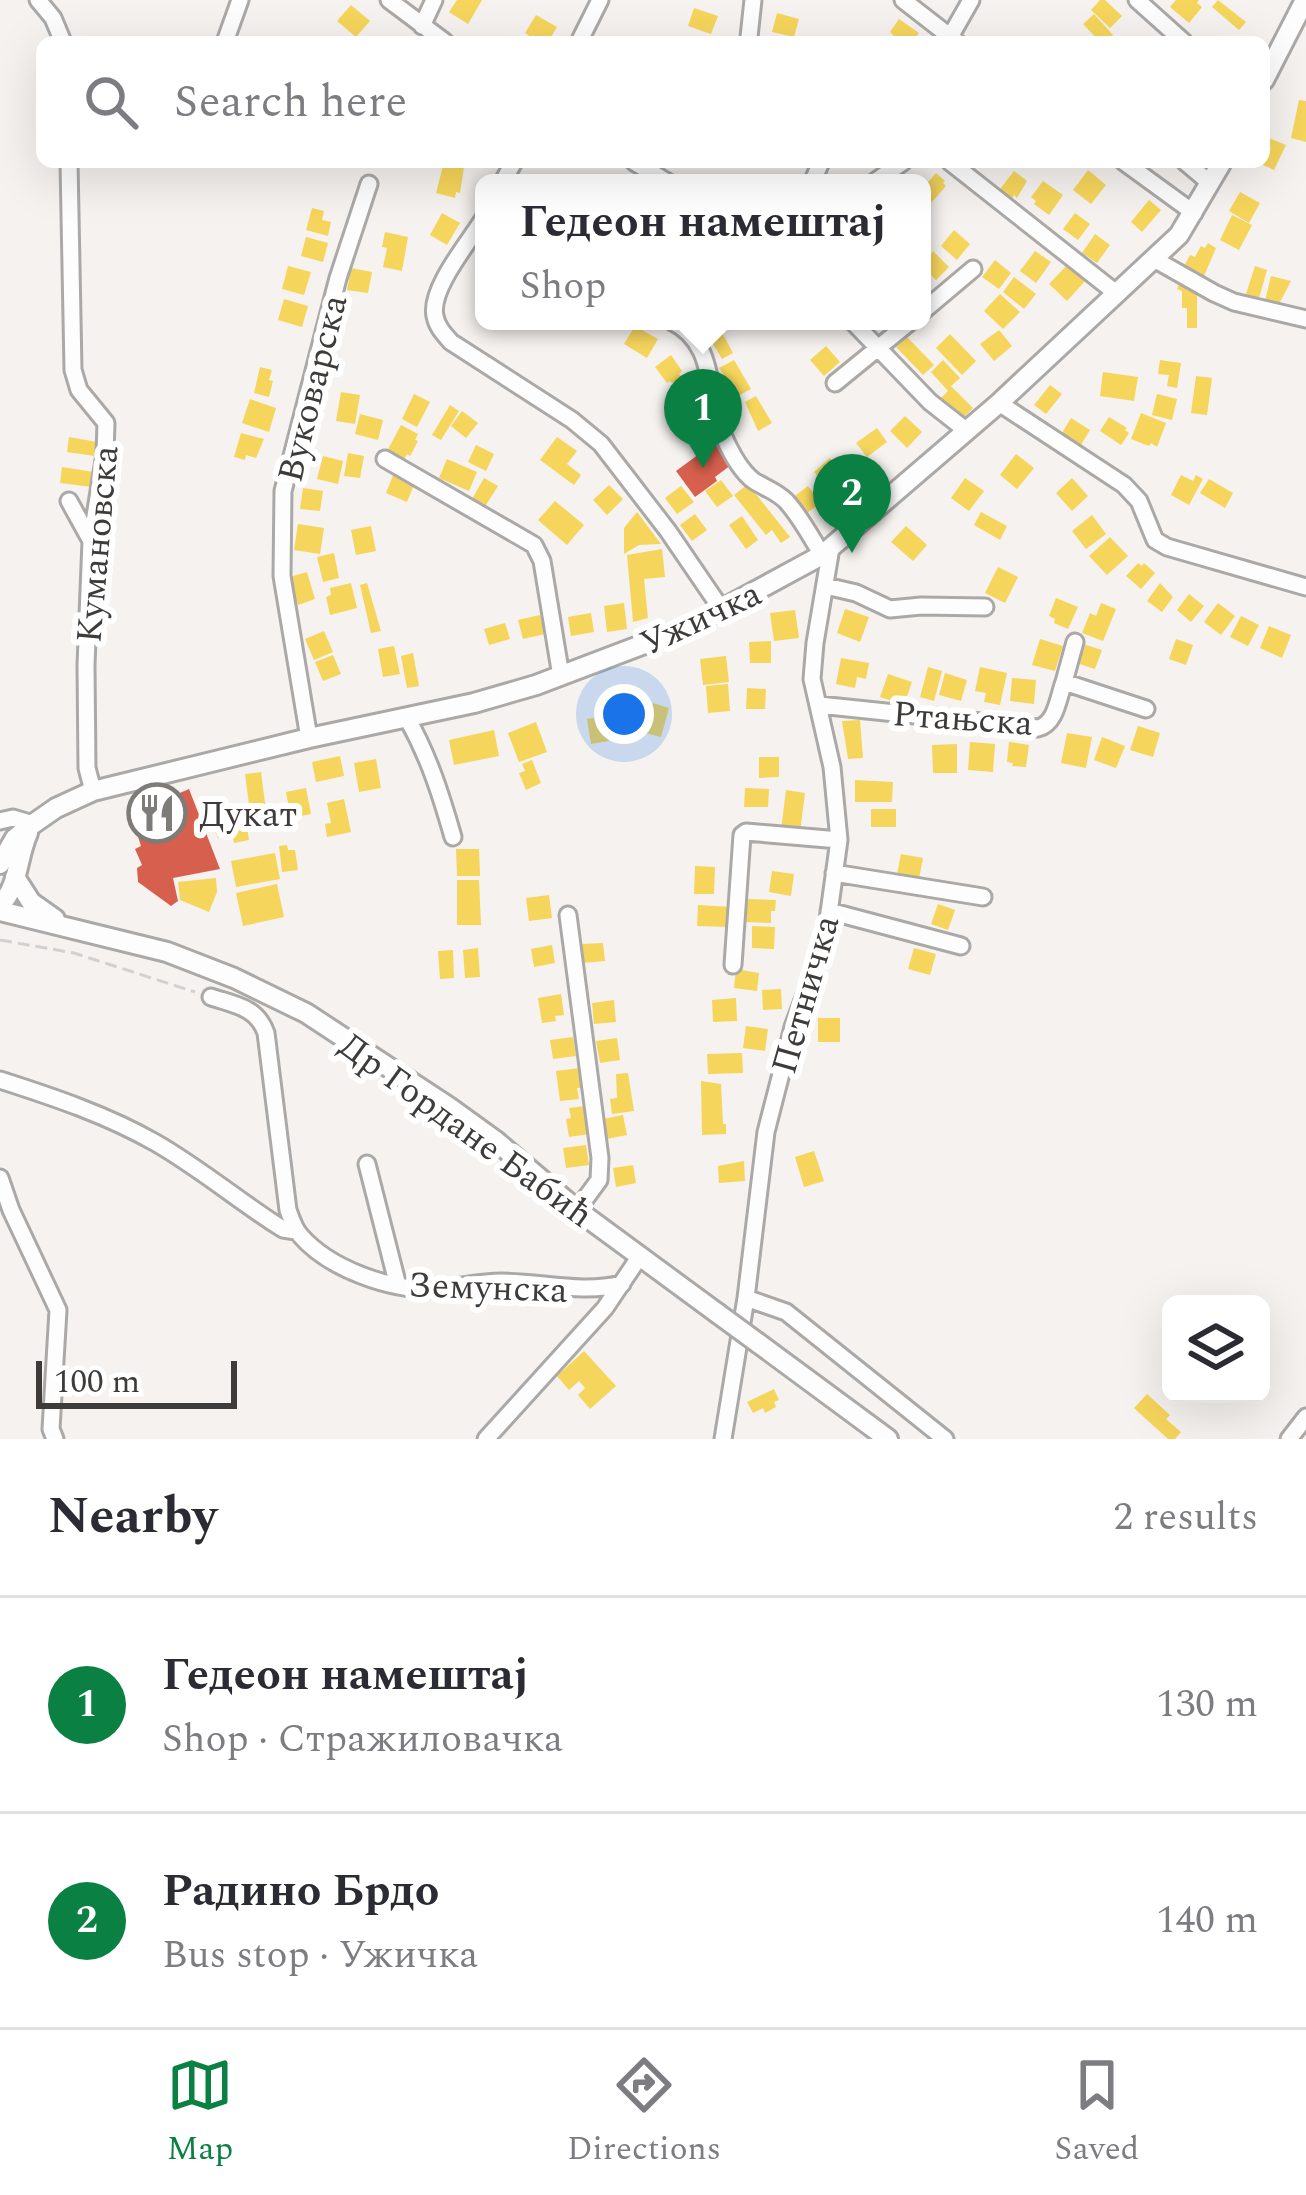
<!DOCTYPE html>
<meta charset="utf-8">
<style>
body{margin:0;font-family:Spectral,serif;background:#f2f2f3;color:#2b2b33}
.controls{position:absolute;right:36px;bottom:36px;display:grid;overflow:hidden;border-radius:18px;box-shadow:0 12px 48px #0002}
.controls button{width:108px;height:108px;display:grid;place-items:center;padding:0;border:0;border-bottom:3px solid #e1e1e2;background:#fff;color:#2b2b33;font:60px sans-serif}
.scale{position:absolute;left:36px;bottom:30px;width:201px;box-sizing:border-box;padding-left:12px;border:6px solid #3e3c3a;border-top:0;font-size:33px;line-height:42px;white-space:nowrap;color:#3e3c3a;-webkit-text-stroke:9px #fff;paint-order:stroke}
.you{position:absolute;left:624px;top:714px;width:42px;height:42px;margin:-30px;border:9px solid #fff;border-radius:50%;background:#1a73e8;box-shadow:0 0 0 18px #1a73e833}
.badge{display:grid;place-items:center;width:78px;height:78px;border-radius:50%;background:#0b8043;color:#fff;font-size:39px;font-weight:700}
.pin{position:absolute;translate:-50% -99px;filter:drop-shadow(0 3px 6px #0008)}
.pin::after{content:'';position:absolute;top:63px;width:42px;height:36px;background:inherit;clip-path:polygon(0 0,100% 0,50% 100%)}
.popup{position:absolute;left:475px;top:174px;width:456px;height:156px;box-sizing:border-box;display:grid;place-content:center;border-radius:18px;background:#fff;filter:drop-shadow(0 3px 9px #0005);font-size:39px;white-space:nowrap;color:#7c7c81}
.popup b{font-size:45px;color:#2b2b33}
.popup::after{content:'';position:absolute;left:50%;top:100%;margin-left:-24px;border:24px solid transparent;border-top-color:#fff}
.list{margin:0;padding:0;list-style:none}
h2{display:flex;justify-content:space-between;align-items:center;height:156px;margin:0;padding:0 48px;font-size:51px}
h2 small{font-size:39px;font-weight:400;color:#7c7c81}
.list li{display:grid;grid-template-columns:78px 1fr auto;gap:36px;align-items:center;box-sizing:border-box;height:216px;padding:0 48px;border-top:3px solid #e1e1e2}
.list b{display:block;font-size:45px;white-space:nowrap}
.list p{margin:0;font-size:39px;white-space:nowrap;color:#7c7c81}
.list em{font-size:39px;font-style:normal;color:#7c7c81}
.icon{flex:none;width:66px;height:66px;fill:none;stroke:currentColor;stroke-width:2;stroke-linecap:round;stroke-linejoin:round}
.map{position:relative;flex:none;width:1306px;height:1439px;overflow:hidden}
.search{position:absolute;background:#fff;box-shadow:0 12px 48px #0002;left:36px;right:36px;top:36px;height:132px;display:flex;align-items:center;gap:30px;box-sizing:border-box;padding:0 42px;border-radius:18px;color:#7c7c81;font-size:45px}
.sheet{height:588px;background:#fff}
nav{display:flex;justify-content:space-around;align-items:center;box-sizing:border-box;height:168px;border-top:3px solid #e1e1e2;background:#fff;font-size:33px;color:#7c7c81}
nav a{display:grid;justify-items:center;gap:6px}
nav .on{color:#0b8043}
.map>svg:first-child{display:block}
.homes{fill:#f6d55c}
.shops{fill:#d6604d}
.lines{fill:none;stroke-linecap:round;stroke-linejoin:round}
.minor-casing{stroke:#aba9a7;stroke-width:21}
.major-casing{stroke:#aba9a7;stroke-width:24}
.path{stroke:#d3d1d0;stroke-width:3;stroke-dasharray:12 6;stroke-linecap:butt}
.minor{stroke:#fefdfd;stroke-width:15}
.major{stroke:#fefdfd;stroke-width:18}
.major-bridge-casing{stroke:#aba9a7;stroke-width:24;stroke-linecap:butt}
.major-bridge{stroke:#fefdfd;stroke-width:18}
.labels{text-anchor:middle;stroke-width:12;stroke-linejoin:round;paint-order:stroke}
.street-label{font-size:36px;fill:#3e3c3a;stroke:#fff}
.poi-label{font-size:36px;fill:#3e3c3a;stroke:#fff;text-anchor:start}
</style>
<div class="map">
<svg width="1306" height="1439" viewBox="0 0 1306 1439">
<rect width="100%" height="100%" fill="#f5f2ef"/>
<path class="homes" d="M457,0H482L468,24L449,12Z
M1100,0H1105L1122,16L1110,28L1091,10Z
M1176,0H1199L1197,3L1202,7L1189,23L1170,7Z
M1218,0L1246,22L1239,30L1212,7Z
M351,5L370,21L356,37L337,21Z
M694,8L718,16L711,34L688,26Z
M777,13L799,19L794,37L772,32Z
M1094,14L1113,35L1106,42H1100L1083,24Z
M536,15L557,27L548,42H539L525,33Z
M899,19L919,33L913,42H900L890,32Z
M1299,100L1306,101V142L1291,138Z
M1269,138L1286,145L1274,170L1263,165L1271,148L1266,145Z
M444,162L464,167L460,193L456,192L455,198L436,193Z
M1088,170L1106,185L1091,204L1073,190Z
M1014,171L1027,181L1017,198L1014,195L1012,199L1000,189Z
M936,173L945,181L943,183L946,186L931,203L922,196V189Z
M1043,181L1063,195L1049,215L1034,204L1036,201L1031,197Z
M1240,192L1260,203L1249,223L1229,211Z
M1149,200L1161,210L1142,232L1131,222Z
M312,208L324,211L322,220L331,222L328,236L306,230Z
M442,213L460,223L447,245L430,235Z
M1075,213L1090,224L1078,240L1063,229Z
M1232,215L1252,225L1239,250L1220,240Z
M954,230L970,244L957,260L941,246Z
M385,232L408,237L402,271L383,267L387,248L382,247Z
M1095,234L1110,245L1097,263L1082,253Z
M306,237L328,243L323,262L301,256Z
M1208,243L1216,248L1204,276L1184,266L1190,255L1195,257L1201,246L1205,248Z
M933,251L949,267L936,280L922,266Z
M1035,251L1051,262L1036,283L1020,271Z
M995,260L1011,273L999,289L982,277Z
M1069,263L1086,280L1067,301L1049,284Z
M288,266L311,272L304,295L282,289Z
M1255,266L1267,270L1259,298L1246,294Z
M351,268L372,272L368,293L347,290Z
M1271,276L1291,281L1279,304L1265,301Z
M1014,277L1036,294L1024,309L1003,292Z
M1179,284L1197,290V328H1187V308H1182V291L1177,289Z
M1000,294L1020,312L1003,329L984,311Z
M284,299L308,306L302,327L278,320Z
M718,325L733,353L722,359L706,332Z
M635,326L658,339L647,358L624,344Z
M999,330L1012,346L994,361L980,344Z
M950,334L976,361L962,375L936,348Z
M907,337L934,365L923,375L896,347Z
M826,346L840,362L824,376L810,360Z
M671,355L682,371L679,374L681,377L672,383L670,381L667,383L655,367Z
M734,360L751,389L738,396L719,368Z
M943,360L960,378L951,386L973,408L961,420L940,399L948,391L931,372Z
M1160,360L1181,363L1177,388L1167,386L1169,375L1158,374Z
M260,367L272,370L269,380L273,381L269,397L254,393Z
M1103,372L1138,377L1134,401L1100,396Z
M1196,376L1212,378L1207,415L1191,413Z
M1050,385L1062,394L1046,414L1034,405Z
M341,392L360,395L355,424L336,421Z
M414,394L430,402L417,427L402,419Z
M1157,394L1177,399L1172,420L1152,415Z
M756,396L772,423L758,431L745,402Z
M250,399L276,408L269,432L242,423Z
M450,405L459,411L441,440L432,435Z
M462,411L478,423L466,438L451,426Z
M1141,413L1166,423L1157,447L1151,443L1149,446L1131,439Z
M360,414L383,420L378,440L355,434Z
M905,416L922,432L907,448L890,431Z
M1109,417L1127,428L1125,430L1129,433L1121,445L1100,431Z
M1071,418L1090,430L1078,450L1059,438Z
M401,425L418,434L415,440L418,441L410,456L407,454L404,460L387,451Z
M877,428L887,442L867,457L856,443Z
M241,433L264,439L256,458L246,455L245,460L234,457Z
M69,437L97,442L95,456L67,452Z
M557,437L577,451L567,464L581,475L574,485L540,460Z
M476,445L494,454L486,471L468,462Z
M348,453L364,456L360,478L344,476Z
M1016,454L1034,468L1017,489L1000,475Z
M323,456L343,461L338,484L317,479Z
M830,458L847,479L831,493L814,472Z
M447,459L477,472L469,491L439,478Z
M62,467L94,472L92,487L60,483Z
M394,473L415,482L407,502L386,493Z
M1181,475L1193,481L1196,475L1203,479L1189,505L1171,495Z
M484,478L498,486L486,505H482L472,499Z
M965,478L984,491L969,511L951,498Z
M1072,478L1088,496L1072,511L1056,493Z
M1209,479L1233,493L1225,508L1200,493Z
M721,480L733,496L717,507L705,491Z
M748,484L790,537L781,543L772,530L766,535L734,495Z
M609,485L623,499L607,515L593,500Z
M681,486L694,502L677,514L665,498Z
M808,486L821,503L804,515L792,498Z
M303,488L323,491L320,511L300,509Z
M555,501L584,525L567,545L538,520Z
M637,512L661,544L639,545L624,554V528Z
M981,512L1007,526L1000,540L974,525Z
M695,514L707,530L692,541L680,525Z
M1092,515L1106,534L1086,549L1072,531Z
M742,516L758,540L746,549L729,525Z
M298,524L324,528L320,554L294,550Z
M371,526L376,551L356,555L351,530Z
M906,526L927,545L913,561L891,542Z
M1110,537L1128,556L1107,575L1089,556Z
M662,549L665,577L644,579L648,618L633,622L627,555Z
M334,553L339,578L323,582L317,557Z
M1138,563L1142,566L1144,563L1155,573L1141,589L1126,576Z
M998,567L1018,577L1005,603L985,593Z
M307,572L315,599L298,605L286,578Z
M351,583L357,608L330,615L326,597L331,595L330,588Z
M367,583L381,631L371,633L360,585Z
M1160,583L1173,597L1162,612L1147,601Z
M1189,594L1204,606L1191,622L1177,610Z
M1056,598L1078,607L1068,629L1054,623L1055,619L1049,616Z
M624,603L627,629L607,632L604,606Z
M1101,603L1116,609L1103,641L1082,633L1090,613L1096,616Z
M1218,603L1235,616L1221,635L1204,622Z
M845,609L869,617L860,642L837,633Z
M795,610L799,638L774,641L770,613Z
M591,613L594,632L571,636L568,617Z
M540,615L545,634L523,639L518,620Z
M1241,616L1259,625L1248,646L1230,637Z
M505,623L510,639L489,645L484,629Z
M1269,626L1291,635L1282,658L1260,648Z
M324,631L333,652L314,660L305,639Z
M1040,639L1063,646L1055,671L1032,665Z
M1176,639L1193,645L1186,665L1169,659Z
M771,641V663H750L749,642Z
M1083,644L1102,650L1095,669L1076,663Z
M394,646L400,674L383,677L378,649Z
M413,653L419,686L407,688L401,656Z
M333,655L341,674L323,681L315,662Z
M726,656L729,682L703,685L700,659Z
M841,658L869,663L866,679L857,677L855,688L836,684Z
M928,667L942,671L934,701L920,697Z
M980,667L1007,673L1000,705L984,702L986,693L975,691Z
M945,673L967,680L961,701L939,695Z
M888,674L912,682L904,705L880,697Z
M1012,678L1036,680L1034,704L1010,701Z
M728,684L730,711L708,713L706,686Z
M747,688L766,689L765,709H746Z
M653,703L669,708L661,737L645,733Z
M605,716L609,741L591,744L587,719Z
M860,720L863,758L848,759L842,721Z
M536,722L547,752L519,762L508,733Z
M1138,726L1160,733L1153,757L1130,750Z
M494,730L499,756L454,765L449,740Z
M1067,733L1092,737L1086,768L1061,763Z
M1102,737L1125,746L1116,768L1094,760Z
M970,742L995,744L993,772L968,770Z
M1009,742L1029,745L1026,767L1012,766L1013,763L1007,762Z
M957,744V773H933L932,745Z
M340,756L344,776L316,782L312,762Z
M759,757H779V777L759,778Z
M376,759L381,788L359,792L354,763Z
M532,760L541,783L526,790L519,773L525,771L522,764Z
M261,772L267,818L251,820L245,774Z
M855,780L893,782L892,802H855Z
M306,788L311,814L291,818L286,792Z
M745,788L769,789L768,807H744Z
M786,790L805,793L800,832L781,830Z
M344,799L351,832L327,837L325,824L331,823L327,803Z
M217,801L231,833L218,838L204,807Z
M243,804L249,840L234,843L228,807Z
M871,809H896V827H871Z
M287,845L288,850H295L298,870L282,872L279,846Z
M456,849H479L480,876H457Z
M275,853L280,879L236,887L231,861Z
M901,854L923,858L919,879L897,874Z
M695,866L715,867L714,894H694Z
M772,871L794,874L791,896L769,892Z
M216,878L217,892L209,912L180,900L178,882Z
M457,880H479L481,925H457Z
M277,884L284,917L243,926L236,893Z
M549,895L552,918L529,921L526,898Z
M747,899L776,900L775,911H771V923L746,922Z
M938,904L955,910L948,930L931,924Z
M698,905L731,907L730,927L697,926Z
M752,926L775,927L774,949L752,948Z
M603,943L605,961L583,963L581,944Z
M552,945L555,963L534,967L531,949Z
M478,948L480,977L465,978L463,950Z
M914,948L936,954L930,975L908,969Z
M453,950L454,978L440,979L438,951Z
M736,969L759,973L757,991L734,988Z
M781,989L782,1009L763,1010L762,990Z
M561,994L564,1015L555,1016L556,1021L542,1023L538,998Z
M736,998L737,1021L713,1022L712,1000Z
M614,1000L616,1022L594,1024L592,1003Z
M818,1018H840V1042H818Z
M746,1026L768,1029L765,1051L743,1048Z
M573,1037L576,1056L553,1059L550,1040Z
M617,1038L620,1060L600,1063L596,1041Z
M742,1053L743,1073L708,1074L707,1054Z
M580,1068L583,1088H577L579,1099L560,1101L556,1071Z
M628,1073L634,1111L612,1114L610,1099L617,1098L616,1074Z
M701,1081L721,1084L723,1124H726V1134L702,1135Z
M585,1106L589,1134L569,1137L566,1119L571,1118L569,1108Z
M623,1115L627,1135L607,1139L603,1119Z
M586,1145L589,1165L566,1168L563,1148Z
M814,1151L824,1181L804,1187L795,1157Z
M744,1161L745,1181L719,1183L718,1166Z
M633,1165L636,1183L616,1187L613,1168Z
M584,1351L616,1386L590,1409L578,1395L585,1388L579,1381L569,1390L557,1376Z
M774,1389L779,1400L774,1402L776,1407L765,1413L763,1408L753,1413L747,1402Z
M1147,1394L1170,1415L1166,1419L1181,1432L1175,1439H1168L1134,1408Z"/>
<path class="shops" d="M714,443L731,465L715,477L717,481L695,497L676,471Z
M189,789L220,869L173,878L178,901L171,906L138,882L137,868L142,865L135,849L141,846L131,814Z"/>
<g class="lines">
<g class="minor-casing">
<path id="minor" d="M38,0L53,18L63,42
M389,0L445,42
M903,0L957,42
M1137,0L1184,42
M422,26L434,0
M749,37L753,0
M950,37L971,0
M225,42L240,0
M579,42L600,0
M69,162L73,370L79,390L106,423L105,454L91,541L86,665L87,768L93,791
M634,162L669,183
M950,162L1116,293
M1124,162L1194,213
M1185,162L1210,183
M502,183L514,162
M812,183L821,162
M873,183L903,162
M484,218C470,241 429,289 435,316C437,327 444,334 451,342L572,420L601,444L668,531L722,610
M1154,259L1214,293L1234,302L1306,319
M922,312L973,269
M671,321C717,343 706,393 723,435C730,451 740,471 754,481C765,488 776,491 786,501C800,516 811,537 822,555
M852,321L930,402L967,431
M835,383L911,321
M999,403L1124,485L1139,501L1155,540L1167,547L1306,587
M385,459L534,545L542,561L561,676
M69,501L91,541
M826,586L856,593L890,609L921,606L985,607
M1064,682L1075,642
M819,705L1038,728C1056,724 1058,698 1064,682L1146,709
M407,718C429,757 441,795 453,837
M309,738L282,576L283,491L338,278L369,184
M0,821L13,818L33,824
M834,873L983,897
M829,911L961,946
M568,915L600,1158L599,1180L577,1210
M733,965L742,835L746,832L839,840
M211,997C235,1005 257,1007 266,1033L288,1210C291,1218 294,1228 300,1235C329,1269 391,1291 436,1289C457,1288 479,1282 501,1282C542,1282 581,1294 622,1284
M0,1080C53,1097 107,1115 156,1143C196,1166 234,1197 272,1222L283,1229L296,1231
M367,1164L398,1286
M0,1178L11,1210L58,1310L51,1429L55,1439
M746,1298L786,1312L945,1439
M486,1439L605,1308L640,1256
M723,1439L746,1298L766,1132L793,1027L825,942L839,840L832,767L812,679L815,643L831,548
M1289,1439L1306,1417"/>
</g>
<g class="major-casing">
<path id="major" d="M1264,80L1305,0
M0,864L15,838L33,824L56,808L93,791L309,738L474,703L536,685L689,627L822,555L999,403L1179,235L1222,162
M15,877L31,902L55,919
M0,905C19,887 17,857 28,833
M0,911L167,952L234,978L306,1013L449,1107L496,1141L577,1210L717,1313
M758,1343L888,1439"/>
</g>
<path class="path" d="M0,940L74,953L195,992"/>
<use href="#minor" class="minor"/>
<use href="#major" class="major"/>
<g class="major-bridge-casing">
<path id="major-bridge" d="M717,1313L758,1343"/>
</g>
<use href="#major-bridge" class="major-bridge"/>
</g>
<defs>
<g id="restaurant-ring" transform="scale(3)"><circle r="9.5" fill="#fff" stroke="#7e7c79" stroke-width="1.5"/><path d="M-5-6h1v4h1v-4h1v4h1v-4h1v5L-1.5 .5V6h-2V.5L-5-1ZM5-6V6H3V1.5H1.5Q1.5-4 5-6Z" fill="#7e7c79"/></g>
</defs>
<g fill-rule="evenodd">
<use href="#restaurant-ring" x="157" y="813"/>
</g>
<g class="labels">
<g class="street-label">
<text transform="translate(311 388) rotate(-76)" y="13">Вуковарска</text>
<text transform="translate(96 544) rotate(-85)" y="13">Кумановска</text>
<text transform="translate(700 617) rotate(-25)" y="13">Ужичка</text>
<text transform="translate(963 717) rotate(4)" y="13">Ртањска</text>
<text transform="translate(804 994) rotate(-74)" y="13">Петничка</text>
<text transform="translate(467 1129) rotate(36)" y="13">Др Гордане Бабић</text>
<text transform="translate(488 1286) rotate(2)" y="13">Земунска</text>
</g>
<g class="poi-label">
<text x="199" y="826">Дукат</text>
</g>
</g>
</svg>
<div class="controls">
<button><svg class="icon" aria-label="layers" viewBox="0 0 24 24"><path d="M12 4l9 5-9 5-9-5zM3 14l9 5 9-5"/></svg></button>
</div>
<div class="scale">100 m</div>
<div class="you"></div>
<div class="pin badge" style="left:703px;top:468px">1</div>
<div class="popup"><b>Гедеон намештај</b>Shop</div>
<div class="pin badge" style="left:852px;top:553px">2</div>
<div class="search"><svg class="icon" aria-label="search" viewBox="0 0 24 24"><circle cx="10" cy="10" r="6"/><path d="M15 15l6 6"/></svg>Search here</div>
</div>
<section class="sheet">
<h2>Nearby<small>2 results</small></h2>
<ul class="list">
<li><span class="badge">1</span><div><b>Гедеон намештај</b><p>Shop · Стражиловачка</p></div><em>130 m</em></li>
<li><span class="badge">2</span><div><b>Радино Брдо</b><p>Bus stop · Ужичка</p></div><em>140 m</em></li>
</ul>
</section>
<nav>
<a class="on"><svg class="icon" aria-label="map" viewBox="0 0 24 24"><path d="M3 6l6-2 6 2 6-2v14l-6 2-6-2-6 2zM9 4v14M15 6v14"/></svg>Map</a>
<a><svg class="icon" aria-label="directions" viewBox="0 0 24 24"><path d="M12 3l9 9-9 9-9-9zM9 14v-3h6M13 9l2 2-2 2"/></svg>Directions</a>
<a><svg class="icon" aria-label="saved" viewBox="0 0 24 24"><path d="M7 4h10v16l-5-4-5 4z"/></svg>Saved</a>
</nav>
